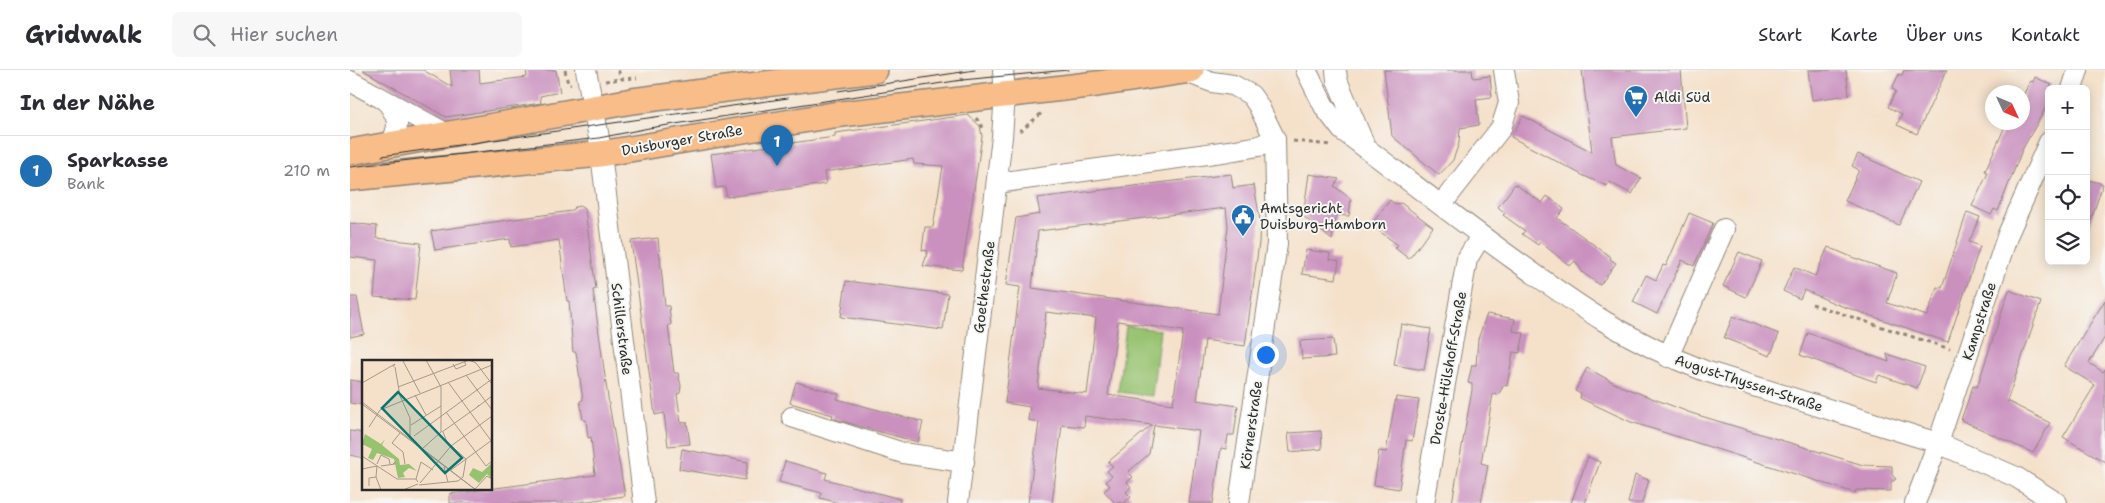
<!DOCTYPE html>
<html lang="de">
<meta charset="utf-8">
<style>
body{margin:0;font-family:"Shantell Sans",sans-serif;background:#f7f7f7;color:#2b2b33}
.controls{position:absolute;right:15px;top:15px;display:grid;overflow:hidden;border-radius:8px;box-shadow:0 2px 12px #0003}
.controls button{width:45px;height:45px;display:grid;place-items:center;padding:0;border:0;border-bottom:1px solid #e1e1e2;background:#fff;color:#2b2b33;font:25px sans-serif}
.compass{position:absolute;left:1635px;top:15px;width:45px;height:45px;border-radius:50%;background:#fff;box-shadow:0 2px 12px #0003;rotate:134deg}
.you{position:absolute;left:915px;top:284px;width:18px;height:18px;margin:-12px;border:4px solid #fff;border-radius:50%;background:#1a73e8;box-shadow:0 0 0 8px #1a73e833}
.badge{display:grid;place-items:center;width:32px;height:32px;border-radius:50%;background:#1f6fb2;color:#fff;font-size:16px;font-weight:700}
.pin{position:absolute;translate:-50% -41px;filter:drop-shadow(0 1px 2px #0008)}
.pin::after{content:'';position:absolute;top:26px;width:18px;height:15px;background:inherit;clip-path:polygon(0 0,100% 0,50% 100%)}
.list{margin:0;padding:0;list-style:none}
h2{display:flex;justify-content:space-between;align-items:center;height:65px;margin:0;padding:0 20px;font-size:21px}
h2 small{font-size:16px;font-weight:400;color:#7c7c81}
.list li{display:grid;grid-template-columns:32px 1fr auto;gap:15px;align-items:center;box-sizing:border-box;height:70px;padding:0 20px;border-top:1px solid #e1e1e2}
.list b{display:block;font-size:19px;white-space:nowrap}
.list p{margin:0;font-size:16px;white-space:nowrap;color:#7c7c81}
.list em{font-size:16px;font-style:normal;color:#7c7c81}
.icon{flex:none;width:28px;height:28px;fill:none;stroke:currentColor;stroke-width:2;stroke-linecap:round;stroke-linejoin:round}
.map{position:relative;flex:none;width:1755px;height:433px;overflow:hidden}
header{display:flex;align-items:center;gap:30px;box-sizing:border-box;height:70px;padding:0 25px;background:#fff;border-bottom:1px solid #e1e1e2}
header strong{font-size:24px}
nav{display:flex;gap:28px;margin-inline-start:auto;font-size:18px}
.search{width:350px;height:45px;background:#f7f7f7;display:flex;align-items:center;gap:12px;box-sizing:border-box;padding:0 18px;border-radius:8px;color:#7c7c81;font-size:19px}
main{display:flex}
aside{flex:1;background:#fff}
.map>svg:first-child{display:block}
.green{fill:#97c370;stroke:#61774e}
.building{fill:#ca91bf;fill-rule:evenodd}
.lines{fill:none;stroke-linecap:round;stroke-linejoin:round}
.minor-casing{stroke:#90867a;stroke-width:22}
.major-casing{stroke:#90867a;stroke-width:28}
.path{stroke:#90867a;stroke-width:3;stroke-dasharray:4 4;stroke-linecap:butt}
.minor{stroke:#fff;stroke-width:20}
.major{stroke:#f8bd89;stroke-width:25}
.tram{stroke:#2b2b2b;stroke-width:1}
.labels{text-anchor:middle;stroke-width:4;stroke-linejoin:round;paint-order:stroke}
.poi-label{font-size:14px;fill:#2b2b2b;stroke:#f6f6f2;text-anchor:start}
.street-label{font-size:14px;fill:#2b2b2b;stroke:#f6f6f2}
.inset-road{fill:none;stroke:#a4988a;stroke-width:1}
.view{fill:#0f766e;fill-opacity:0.15;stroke:#0f766e;stroke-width:2.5}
.inset-edge{fill:none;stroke:#2b2b2b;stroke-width:2.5}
</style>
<header>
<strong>Gridwalk</strong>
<div class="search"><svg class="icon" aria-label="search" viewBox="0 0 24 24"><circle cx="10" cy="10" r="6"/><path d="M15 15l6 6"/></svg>Hier suchen</div>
<nav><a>Start</a><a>Karte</a><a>Über uns</a><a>Kontakt</a></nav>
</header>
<main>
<aside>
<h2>In der Nähe<small></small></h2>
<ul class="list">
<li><span class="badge">1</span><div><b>Sparkasse</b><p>Bank</p></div><em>210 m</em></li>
</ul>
</aside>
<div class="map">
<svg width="1755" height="433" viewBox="0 0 1755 433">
<rect width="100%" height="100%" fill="#f6f6f2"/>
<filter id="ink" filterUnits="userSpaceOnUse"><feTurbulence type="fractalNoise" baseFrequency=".02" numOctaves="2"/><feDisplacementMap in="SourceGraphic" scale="10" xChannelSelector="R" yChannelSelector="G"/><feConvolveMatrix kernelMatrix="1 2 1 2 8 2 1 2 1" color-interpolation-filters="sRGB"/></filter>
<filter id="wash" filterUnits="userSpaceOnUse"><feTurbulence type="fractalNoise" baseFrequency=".0096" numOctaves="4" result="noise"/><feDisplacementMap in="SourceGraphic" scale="20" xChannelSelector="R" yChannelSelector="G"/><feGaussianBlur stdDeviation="1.12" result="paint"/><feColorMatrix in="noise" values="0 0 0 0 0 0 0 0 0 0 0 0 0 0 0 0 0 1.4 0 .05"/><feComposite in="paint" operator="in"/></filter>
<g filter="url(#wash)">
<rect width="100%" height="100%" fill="#f5e1ca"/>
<path class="green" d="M776,256L810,260L802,326L768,322Z"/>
<g id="blocks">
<path class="building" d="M13,0H73L102,17L100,0H129L130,13L177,7L176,0H206L210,22L190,26L191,33L96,47Z
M1034,0H1122L1123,8L1140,6L1142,27L1126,29L1129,55L1110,58L1109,73L1103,90L1089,105L1042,66Z
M1232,0H1331L1336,58L1262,67L1266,95L1291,108L1282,124L1259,112L1257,116L1234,106L1161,67L1173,46L1242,82Z
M1458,0H1496L1499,25L1462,30Z
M1554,0H1597L1567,64L1547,55L1552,44L1538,37L1546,21L1542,19L1549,4L1552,5Z
M1685,7L1702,15L1699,19V32L1672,80L1648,141L1644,139L1641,145L1622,136L1638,103L1635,101L1657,52H1672V28L1680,11L1683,12Z
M618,45L630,56L632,66L612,200L573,196L578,181L572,180L575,157H583L593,96L564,94L563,89L474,102L476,114L377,127L375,117L366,118L361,84L485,67V63Z
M1508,84L1569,112L1549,155L1495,131L1509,100L1502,96Z
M881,104L883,118L904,115L910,150L909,173L895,276L855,270L847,330L888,336L884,365H878L876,379L871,378L863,433H839L849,361L804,355L799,384L778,402L783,407L777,412L781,417L776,422L781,427L774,433H765L754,421L760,416L756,411L762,406L757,401L763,396L758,392L802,355L735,346L734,357L712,355L702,433H678L689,352L678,350L680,337L655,333L670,217L656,215L666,148L690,144L687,128ZM876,138L878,156L868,244L682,218L688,161ZM696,242L746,248L737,324L688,318ZM768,251L833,261L823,334L758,325Z
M959,104L989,109L984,116L1001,129L999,146L986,145L982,170L953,146Z
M1736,109L1753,114L1739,156H1736Z
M1165,114L1192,133L1197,126L1214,139L1207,148L1261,187L1260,189L1266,193L1250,215L1233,203L1225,191L1220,196L1190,172L1188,175L1172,164L1175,161L1153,145L1155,143L1148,137Z
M1040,130L1045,134L1051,133L1083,157L1059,189L1045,178L1048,175L1021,155Z
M230,136L235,140L246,219L243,220L258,328L275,426L221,433H100V424L245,405L241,367L238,368L236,350H233L230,331L233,330L226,282H223L219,231H217L209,170L161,177L160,169L85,180L81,161L221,141L225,137Z
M1617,142L1630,147L1619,172L1630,176L1598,272L1486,234L1454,220L1450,229L1433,221L1444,197L1465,206L1478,177L1504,188L1547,203L1537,233L1577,246L1587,217L1592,218Z
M1339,143L1363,153L1344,196L1332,190L1307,244L1283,232L1296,205L1306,210L1313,195L1316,196Z
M0,153L27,156L26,168L71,173L65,230L24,227L27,190L0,187Z
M308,168L315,236H319L321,255H318L324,303H328L331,316L330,323L327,324L331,353L337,352L340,374L318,376L314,343L305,345L281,171Z
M956,180L980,183L979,189L989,191L986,209L952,204Z
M1389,182L1412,191L1396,227L1373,216Z
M496,211L598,224L593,260L491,247Z
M1659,220L1691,232L1657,331L1700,353L1683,383L1611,350L1623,316L1627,317Z
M0,227H7L14,264L0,267Z
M1755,230V267L1739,293L1753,302L1755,299V392L1713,367L1745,315L1714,296Z
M1137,244L1165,249L1163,261L1174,263L1170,283L1163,282L1157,316L1154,315L1148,325L1143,324L1131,393L1138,395L1131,433H1102L1122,320V314L1118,313L1122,295H1126L1128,269Z
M1383,246L1429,264L1420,286L1374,268Z
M1051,254L1081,259L1074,300L1044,295Z
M1458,263L1539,292L1537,284L1575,297L1567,318L1529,305L1526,312L1450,285Z
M983,269L985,287L952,289L950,271Z
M1237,298L1270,316L1341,343L1513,395L1542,396V405L1546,409L1541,412V421L1506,420L1505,423L1281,352L1230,328L1231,324L1225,321Z
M0,310L14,312V335L0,333Z
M446,312L489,324L487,329L573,352L568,372L512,357L482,348L483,345L440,333Z
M1046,327L1069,330L1062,371L1056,370L1049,419L1024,415L1029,381L1036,382Z
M0,361L14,363V388L0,385Z
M971,361L972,379L940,382L938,363Z
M332,379L398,392L395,410L329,399Z
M1238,387L1250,392L1235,433H1221Z
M435,391L477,403L475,409L550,429L549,433H489L470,428L472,423L429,412Z
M1285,405L1299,410L1292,433H1278Z"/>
</g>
</g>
<g filter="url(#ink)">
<use href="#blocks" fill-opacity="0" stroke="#90867a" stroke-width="1"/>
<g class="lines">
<g class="minor-casing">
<path id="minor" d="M236,0L249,68L294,433
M956,0L975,38L992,60C1049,103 1105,147 1162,188C1227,235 1279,272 1355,301L1588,373L1666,407L1707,433
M986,0L987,10L1014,74
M833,1L862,12L883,15L901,25L908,35L925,69L927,174L889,433
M0,11L99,65
M1722,19L1728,0
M38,33C50,51 49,55 41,75
M647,113L879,81L909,76L925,69
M1091,135L1151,58L1159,33L1154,0
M1318,287L1374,159
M442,347L553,383L614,392
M608,433L652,67L655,24L653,0
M1074,433L1117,189L1131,166
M1565,433L1588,373L1658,164L1699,72"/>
</g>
<g class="major-casing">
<path id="major" d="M0,82L282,31L525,0
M0,108L250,84L483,45L747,14L841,0"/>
</g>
<path class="path" d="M215,0L218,14H221
M268,0L272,9L287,8
M611,0L612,11
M255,11L272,9
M626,48L634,59
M669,60H672L693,42
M943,71L981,75
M1462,234L1600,279"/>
<use href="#minor" class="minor"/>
<use href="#major" class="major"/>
<path class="tram" d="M488,21L625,0
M32,86L438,28
M0,97L249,68L299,58L612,10L718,0"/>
</g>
</g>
<defs>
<g id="supermarket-pin" transform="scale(1.25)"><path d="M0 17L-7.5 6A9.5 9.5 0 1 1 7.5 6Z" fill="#1f6fb2" stroke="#f6f6f2"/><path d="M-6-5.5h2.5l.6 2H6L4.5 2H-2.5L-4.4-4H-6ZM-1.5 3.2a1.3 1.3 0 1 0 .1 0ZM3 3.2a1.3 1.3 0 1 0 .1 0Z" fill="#fff"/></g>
<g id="civic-pin" transform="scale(1.25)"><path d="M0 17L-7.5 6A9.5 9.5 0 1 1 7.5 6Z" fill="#1f6fb2" stroke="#f6f6f2"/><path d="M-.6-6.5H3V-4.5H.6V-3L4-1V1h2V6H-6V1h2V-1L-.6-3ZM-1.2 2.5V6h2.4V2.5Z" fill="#fff"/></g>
</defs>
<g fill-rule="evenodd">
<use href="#supermarket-pin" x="1286" y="27"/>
<use href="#civic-pin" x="893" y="146"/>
</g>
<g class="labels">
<g class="poi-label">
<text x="1304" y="32">Aldi Süd</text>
<text x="910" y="143">Amtsgericht<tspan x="910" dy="16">Duisburg-Hamborn</tspan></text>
</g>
<g class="street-label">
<text transform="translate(332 70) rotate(-10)" y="5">Duisburger Straße</text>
<text transform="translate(634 217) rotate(-83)" y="5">Goethestraße</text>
<text transform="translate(1629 251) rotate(-72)" y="5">Kampstraße</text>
<text transform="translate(272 259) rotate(83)" y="5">Schillerstraße</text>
<text transform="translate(1098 298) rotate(-80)" y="5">Droste-Hülshoff-Straße</text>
<text transform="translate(1399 313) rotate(18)" y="5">August-Thyssen-Straße</text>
<text transform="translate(901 355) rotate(-82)" y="5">Körnerstraße</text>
</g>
</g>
<g transform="translate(12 290)">
<rect width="130" height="130" fill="#f5e1ca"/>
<path d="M3,74L19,84L23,79L20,85L37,99L38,105L47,104L55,111L47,108L41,113L43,117L36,118L32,99L15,93L11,100L6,98L10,89L0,84ZM130,103V119L125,114L117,123L107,115L111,108L120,112Z" fill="#97c370"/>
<path class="inset-road" d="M64,0L79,27V72M41,1L58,33M91,4L94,9L104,5L102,1M33,7L38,36L48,58V78M104,15L130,50M86,22L130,82M0,23L33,4L31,7M36,27L107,0L114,3L130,24M53,35L64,55M0,42L114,130M0,44L114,130M117,45L114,48L130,36M84,52L124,106L130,101M49,65L79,46M7,67L18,50L130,5M80,72L114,48M38,73L30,83L41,92L43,104M52,76L130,19M60,89L79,72M0,96L35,119H54M15,104L19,95L27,99L28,104M15,106L14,117L19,130M19,106L33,104V102L31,104M82,107L86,122M0,109L15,106M89,110L130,80M56,122L54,119L59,102L71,110M58,123L89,86L130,56M57,125L96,121L101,117L104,99L85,82L81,72M7,126V118L14,117M113,129L125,116L130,119M41,130L56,124"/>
<path class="view" d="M36,32L100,98L83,113L20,48Z"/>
<rect width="130" height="130" class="inset-edge"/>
</g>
</svg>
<div class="controls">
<button>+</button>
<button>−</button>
<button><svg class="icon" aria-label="locate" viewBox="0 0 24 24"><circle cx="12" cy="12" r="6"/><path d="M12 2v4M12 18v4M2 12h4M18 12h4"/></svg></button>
<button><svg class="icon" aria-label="layers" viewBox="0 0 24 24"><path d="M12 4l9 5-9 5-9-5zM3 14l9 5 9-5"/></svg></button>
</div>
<svg class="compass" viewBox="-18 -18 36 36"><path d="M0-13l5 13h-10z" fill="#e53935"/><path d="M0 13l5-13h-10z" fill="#7c7c81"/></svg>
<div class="you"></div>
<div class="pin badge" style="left:427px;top:96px">1</div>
</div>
</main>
